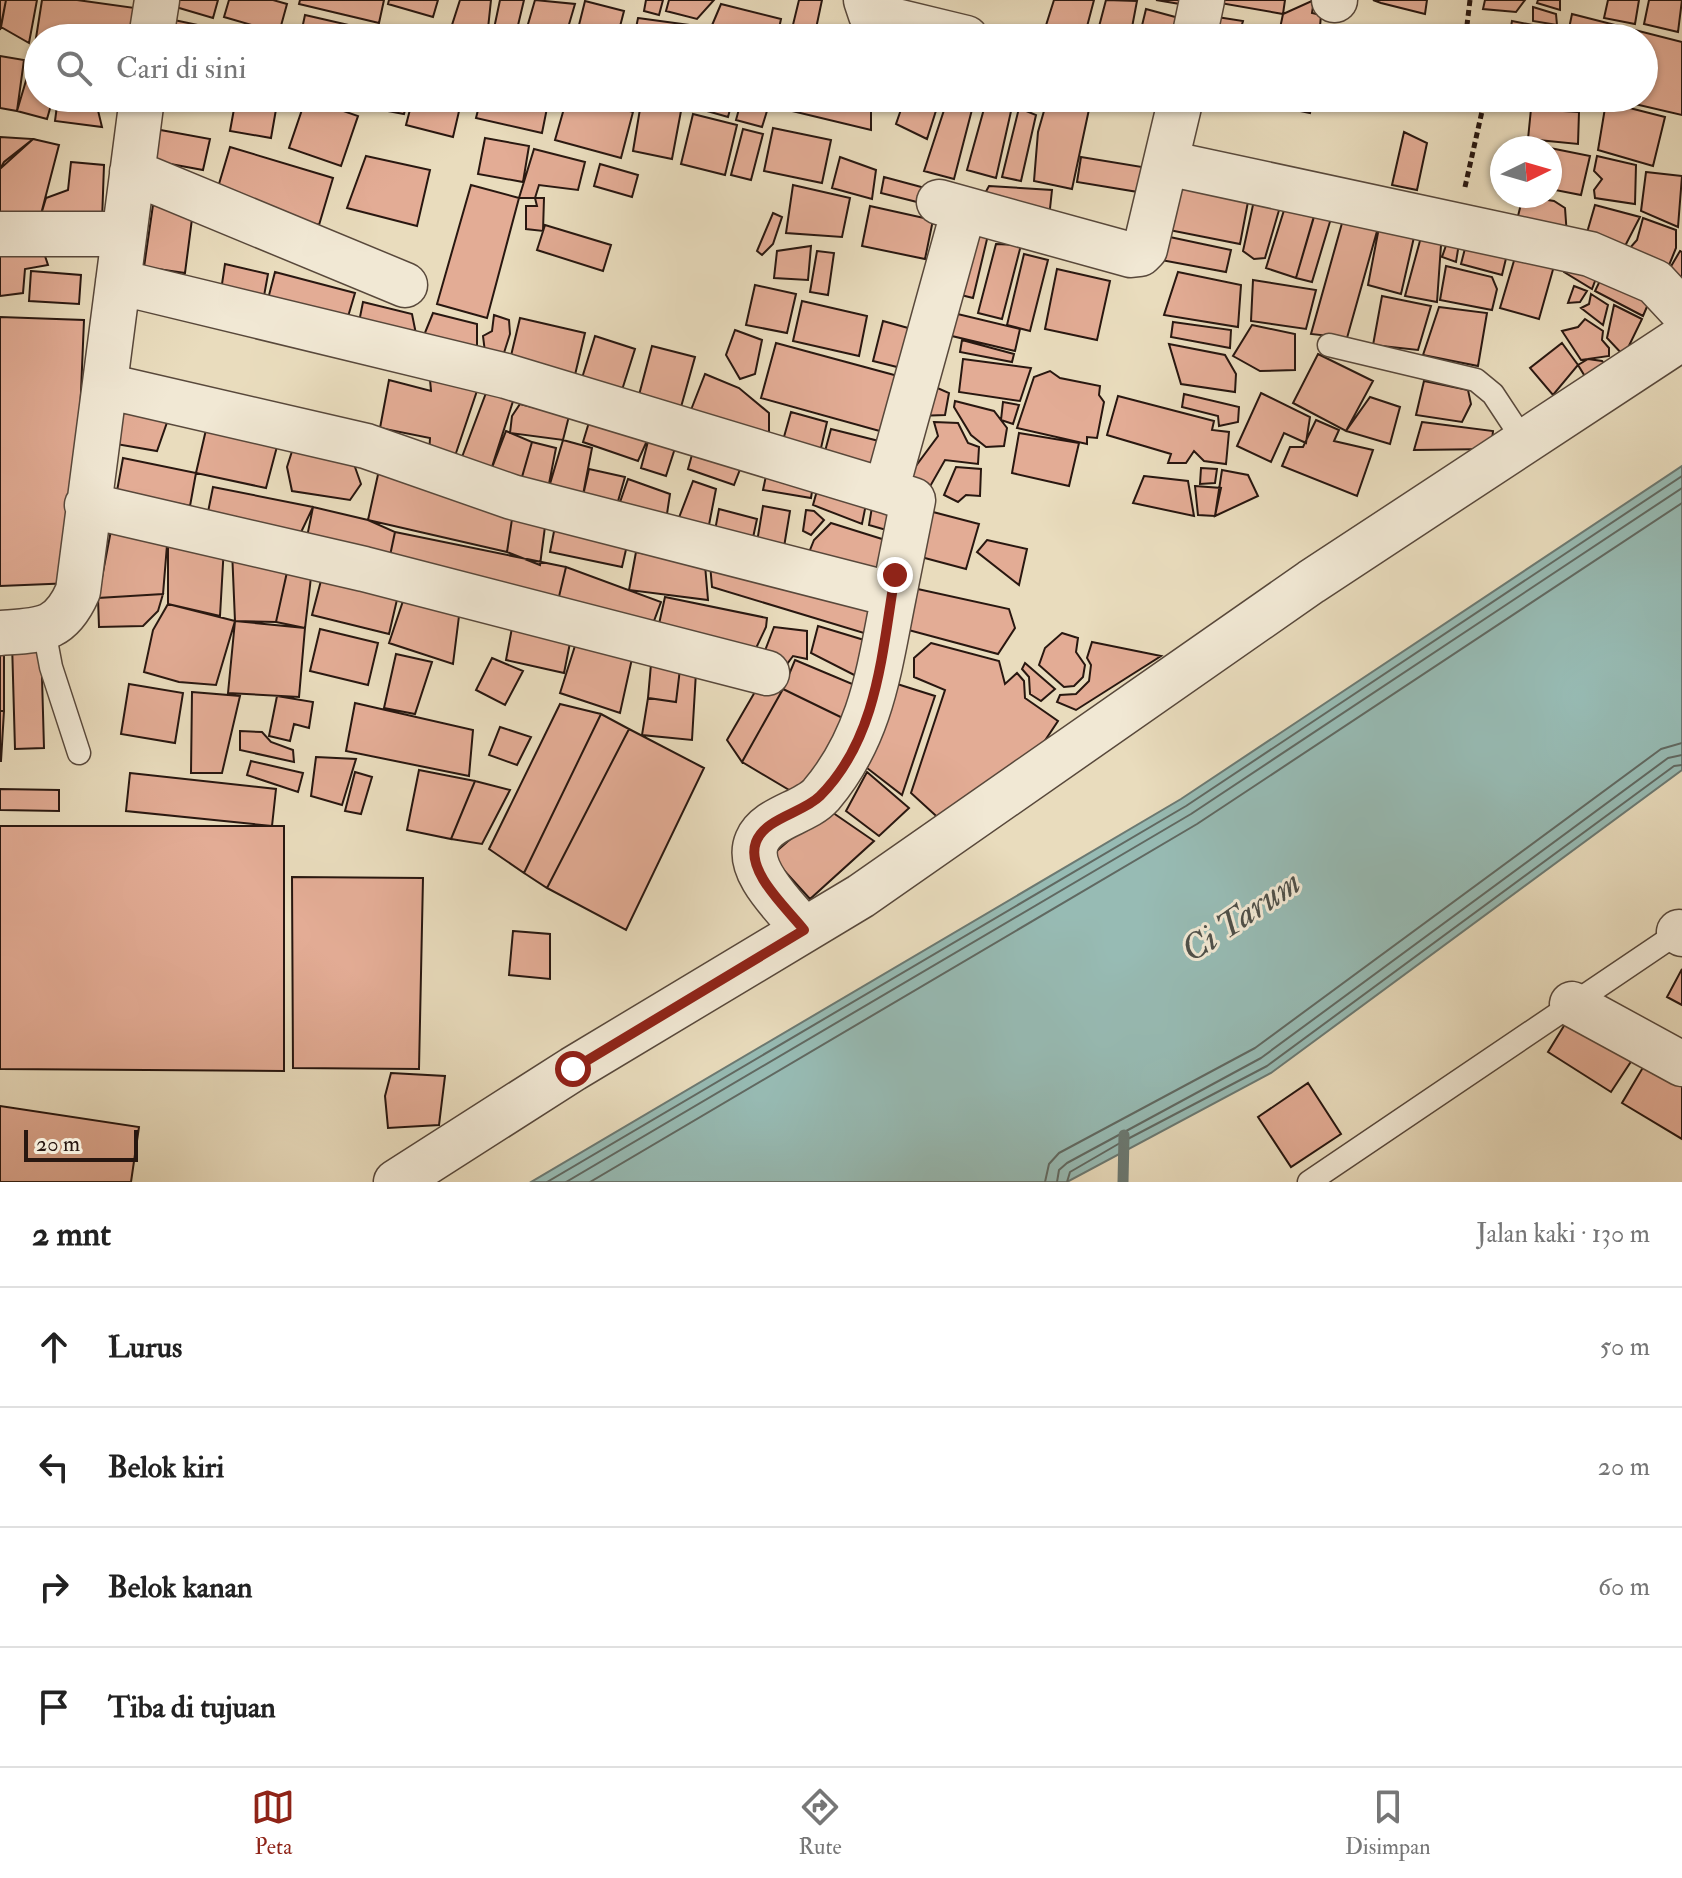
<!DOCTYPE html>
<html lang="id">
<meta charset="utf-8">
<style>
body{margin:0;font-family:"IM FELL Double Pica",serif;background:#f2f2f2;color:#222}
.compass{position:absolute;left:1490px;top:136px;width:72px;height:72px;border-radius:50%;background:#fff;box-shadow:0 2px 6px #0004;rotate:85deg}
.scale{position:absolute;left:24px;bottom:20px;width:114px;box-sizing:border-box;padding-left:8px;border:4px solid #281710;border-top:0;font-size:22px;line-height:28px;white-space:nowrap;color:#281710;-webkit-text-stroke:6px #f1e8d4;paint-order:stroke}
.stop{position:absolute;width:24px;height:24px;margin:-18px;border:6px solid #8f2418;border-radius:50%;background:#fff}
.stop.end{background:#8f2418;border-color:#fff;box-shadow:0 2px 8px #0008}
.list{margin:0;padding:0;list-style:none}
h2{display:flex;justify-content:space-between;align-items:center;height:104px;margin:0;padding:0 32px;font-size:34px}
h2 small{font-size:26px;font-weight:400;color:#767676}
.list li{display:grid;grid-template-columns:52px 1fr auto;gap:24px;align-items:center;box-sizing:border-box;height:120px;padding:0 32px;border-top:2px solid #e0e0e0}
.list b{display:block;font-size:30px;white-space:nowrap}
.list em{font-size:26px;font-style:normal;color:#767676}
.icon{flex:none;width:44px;height:44px;fill:none;stroke:currentColor;stroke-width:2;stroke-linecap:round;stroke-linejoin:round}
.map{position:relative;flex:none;width:1682px;height:1182px;overflow:hidden}
.search{position:absolute;background:#fff;box-shadow:0 2px 6px #0004;left:24px;right:24px;top:24px;height:88px;display:flex;align-items:center;gap:20px;box-sizing:border-box;padding:0 28px;border-radius:44px;color:#767676;font-size:30px}
.sheet{height:584px;background:#fff}
nav{display:flex;justify-content:space-around;align-items:center;box-sizing:border-box;height:112px;border-top:2px solid #e0e0e0;background:#fff;font-size:22px;color:#767676}
nav a{display:grid;justify-items:center;gap:4px}
nav .on{color:#8f2418}
.map>svg:first-child{display:block}
.water{fill:#97bbb4;stroke:#6b7972;stroke-width:2}
.lines{fill:none;stroke-linecap:round;stroke-linejoin:round}
.shore{stroke:#606962;stroke-width:2}
.stream{stroke:#6b7972;stroke-width:11}
.building{fill:#e3ac95;stroke:#281710;stroke-width:2}
.lane-casing{stroke:#58483b;stroke-width:25}
.street-casing{stroke:#58483b;stroke-width:47}
.path{stroke:#281710;stroke-width:5;stroke-dasharray:6 4;stroke-linecap:butt}
.lane{stroke:#f1e8d4;stroke-width:22}
.street{stroke:#f1e8d4;stroke-width:44}
.route{stroke:#8f2418;stroke-width:10}
.labels{text-anchor:middle;stroke-width:6;stroke-linejoin:round;paint-order:stroke}
.water-label{font-size:36px;font-style:italic;fill:#4f5049;stroke:#f1e8d4}
</style>
<div class="map">
<svg width="1682" height="1182" viewBox="0 0 1682 1182">
<rect width="100%" height="100%" fill="#e9dcbd"/>
<filter id="stains"><feTurbulence type="fractalNoise" baseFrequency=".0025" numOctaves="4"/><feColorMatrix values="0 0 0 0 .2 0 0 0 0 .09 0 0 0 0 .02 0 0 0 .5 -.17"/></filter>
<radialGradient id="worn" r=".72"><stop offset=".6" stop-color="#630" stop-opacity="0"/><stop offset="1" stop-color="#630" stop-opacity=".3"/></radialGradient>
<path class="water" d="M1682,466V770L1271,1073L1067,1182H531L1181,799Z"/>
<g class="lines">
<path class="shore" d="M547,1182L1186,806L1682,476
M566,1182L1191,814L1682,488
M590,1182L1197,824L1682,503
M1045,1182L1049,1164L1059,1153L1255,1048L1661,749L1682,743
M1057,1182L1059,1170L1067,1163L1261,1058L1668,758L1682,755
M1067,1182L1070,1172L1120,1143L1267,1066L1674,766L1682,765"/>
<path class="stream" d="M1123,1182L1124,1135"/>
</g>
<path class="building" d="M0,0H6L0,30Z
M6,0H37L29,43L1,27Z
M42,0H77L135,8L133,30H112L110,38H38V58L33,57Z
M170,0H218L213,18L169,5Z
M229,0H273L287,4L279,33L224,17Z
M300,0H384L379,23L299,4Z
M389,0H438L433,17L388,4Z
M460,0H491L487,38L452,25Z
M500,0H524L515,38H492Z
M535,0L575,4L565,38H524Z
M646,0H663L659,15L644,11Z
M669,0H714L697,19L666,11Z
M799,0H822L814,38L790,37Z
M1054,0H1094L1084,38H1042Z
M1106,0L1137,1L1130,38H1096Z
M1156,0H1193L1192,6Z
M1220,0H1285L1283,14L1220,3Z
M1314,0L1312,13L1321,15L1319,38H1278L1283,14Z
M1373,0H1427L1425,14L1381,3Z
M1485,0H1525L1516,12L1483,9Z
M1538,0H1560V10L1537,3Z
M1608,0H1639L1635,24L1604,18Z
M1649,0H1682L1678,32L1644,24Z
M585,1L624,11L617,38L578,29Z
M721,4L781,19L777,38H720L710,30Z
M1533,7L1556,14L1557,25L1533,21Z
M1146,9L1190,21L1186,38H1139Z
M1572,14L1682,42V115L1609,98H1644V38H1567Z
M305,15L353,26L350,38H300Z
M1217,17L1243,21L1238,38H1211Z
M638,18L704,27L715,38H634Z
M174,20L231,32L229,38H171Z
M1512,21L1554,29L1553,38H1509Z
M236,26L267,38H232Z
M371,26L420,37V38H369Z
M0,56L24,60L17,111L0,108Z
M33,57L38,61V98H53L47,119L17,111Z
M58,98H95L102,127L55,121Z
M236,98H278L271,138L230,131Z
M306,98L358,116L341,166L289,148Z
M357,98H408L404,114L356,105Z
M413,98H455L460,107L453,137L406,125Z
M481,98H549L542,133L476,118Z
M567,98H585L633,112L621,158L555,140Z
M704,98H733L728,117L700,109Z
M742,98H771L762,127L736,120Z
M795,98H871V130L792,111Z
M905,98H940L927,139L896,124Z
M948,98H975L954,179L924,171Z
M987,98H1014L996,178L967,170Z
M1268,98H1313L1310,113L1266,104Z
M1091,100L1072,189L1034,181L1038,132L1046,104Z
M1606,102L1665,117L1653,166L1598,150Z
M641,103L681,111L672,159L633,151Z
M1019,108L1036,115L1021,181L1002,177Z
M1531,109L1579,112L1578,144L1528,139Z
M693,114L737,125L725,175L681,164Z
M773,128L831,140L822,183L764,171Z
M155,129L210,139L203,170L149,160Z
M743,129L763,134L751,180L731,175Z
M1404,132L1427,143L1417,190L1392,185Z
M0,137L33,139L0,169Z
M485,138L529,146L523,182L478,174Z
M33,139L59,145L40,218H0V169L4,162Z
M230,147L333,178L319,225L216,194Z
M1550,148L1590,156L1581,195L1550,189Z
M534,149L585,162L578,190L539,185L535,198H519Z
M366,156L430,170L417,226L347,208Z
M1597,156L1636,165L1635,204L1595,198L1594,190L1602,179L1594,171Z
M840,157L876,170L872,199L832,188Z
M1081,157L1142,167L1138,192L1077,182Z
M71,162L104,165L102,221L40,218L46,198L68,190Z
M600,164L638,175L632,197L594,186Z
M1175,171L1251,186L1240,244L1164,229Z
M1646,172L1682,176L1678,227L1641,211Z
M884,177L925,188L921,203L881,193Z
M471,185L519,198L487,318L437,304Z
M793,185L850,198L842,237L786,233Z
M989,186L1052,190L1048,227L978,206Z
M1256,191L1282,200L1265,258L1254,259L1243,251Z
M1523,196L1554,201L1565,208L1567,236L1516,224Z
M535,198H544L543,231L526,229V206H537Z
M153,205L193,211L185,273L144,267Z
M1595,205L1640,217L1624,248L1586,236Z
M870,206L933,220L925,259L862,246Z
M1285,207L1314,216L1296,278L1266,268Z
M1316,210L1332,215L1312,282L1296,278Z
M773,213L782,217L773,244L762,255L757,251Z
M1344,216L1381,217L1347,338L1311,334Z
M1381,217L1417,224L1401,294L1368,285Z
M1643,218L1676,230V248L1663,280L1622,257L1637,240Z
M545,225L611,245L603,271L537,250Z
M1424,226L1442,231L1437,302L1405,296Z
M1452,228L1461,231L1456,262L1442,257Z
M967,229L988,235L973,298L949,292Z
M1469,233L1510,242L1502,275L1461,264Z
M1165,236L1231,250L1226,272L1161,260Z
M40,241L48,265L25,269L23,293L0,296V242Z
M996,244L1021,245L1002,319L978,313Z
M811,246L808,280L774,278L777,251Z
M817,251L834,253L828,295L810,292Z
M1680,251L1682,252V292L1663,280Z
M1566,252L1601,265L1592,289L1564,272Z
M1024,254L1048,260L1030,331L1007,325Z
M1516,254L1554,266L1539,319L1500,308Z
M225,264L268,274L262,307L222,284Z
M1446,266L1492,277L1497,289L1492,310L1440,300Z
M1607,266L1655,288L1643,316L1595,291Z
M1057,269L1110,281L1097,340L1045,329Z
M31,271L81,275L79,304L29,301Z
M275,272L355,293L347,320L268,299Z
M1178,272L1241,285L1238,327L1164,315Z
M1253,280L1316,290L1306,329L1251,321Z
M755,285L796,294L787,333L746,325Z
M1574,286L1587,291L1580,302L1568,303Z
M1591,294L1608,305L1603,325L1581,308L1589,304Z
M1382,296L1431,306L1418,350L1373,345Z
M802,301L867,316L859,356L793,341Z
M363,302L412,314L416,334L359,322Z
M1614,305L1642,319L1624,356L1607,338Z
M1439,307L1487,313L1478,366L1423,355Z
M945,311L1020,329L1015,351L935,332Z
M433,313L477,324V355L422,340Z
M494,315L509,320L510,334L502,359L485,352L483,336L492,331Z
M0,317L84,320L73,583L0,586Z
M520,318L585,333L574,379L509,364Z
M1585,319L1603,331L1602,340L1609,348V356L1581,360L1562,331L1578,327Z
M883,321L919,331L909,370L873,361Z
M1173,322L1231,330L1230,348L1171,337Z
M1252,325L1295,334V370L1260,371L1233,356Z
M735,330L762,340L755,374L740,379L726,355Z
M595,336L635,349L622,390L582,378Z
M962,340L1014,354L1012,362L960,352Z
M776,343L909,379L894,435L761,398Z
M1562,343L1578,365L1553,395L1530,368Z
M1169,344L1225,355L1236,374L1235,392L1181,384Z
M652,346L695,357L681,407L639,395Z
M1318,354L1373,381L1346,431L1293,403Z
M963,359L1031,368L1020,401L959,392Z
M1588,359L1602,361L1605,365L1586,378L1578,365Z
M429,368L481,379L454,459L429,455L430,438L380,428L389,380L431,391Z
M1050,371L1060,378L1100,386L1099,395L1104,402L1097,438L1087,437V444L1017,428L1034,377Z
M705,374L739,388L769,413V437L689,415Z
M1424,381L1468,390L1471,404L1462,422L1416,415Z
M926,383L949,393L945,415L917,416Z
M489,385L515,395L490,473L459,465Z
M1261,393L1310,417L1306,443L1284,433L1271,462L1237,446Z
M1184,394L1239,407L1238,422L1219,426L1218,416L1182,407Z
M1118,396L1214,421L1212,430L1229,432L1226,464L1204,461L1194,451L1186,463H1168L1171,454L1107,435Z
M1370,397L1400,407L1390,444L1346,431Z
M122,401L171,411L157,451L116,444Z
M955,401L994,411L1007,428L1004,446L986,447L971,435L954,407Z
M1003,402L1019,405L1013,424L1001,420Z
M520,404L569,416L563,440L510,433L512,416Z
M791,412L827,422L818,461L780,451Z
M590,419L650,434L638,461L583,442Z
M1316,420L1339,430L1334,441L1373,450L1357,496L1282,466L1290,447H1303Z
M208,421L279,439L266,488L196,473Z
M934,422L958,423L968,443L979,447L978,464L945,460L928,490L907,478L938,436Z
M1422,422L1493,431L1491,449L1414,450Z
M831,429L883,442L877,468L824,455Z
M506,431L532,442L520,484L490,473Z
M1019,433L1079,443L1069,486L1012,473Z
M650,434L677,442L666,476L641,468Z
M563,440L592,448L582,500L547,494Z
M295,442L350,453L361,484L350,500L292,491L287,467Z
M532,442L556,448L547,494L520,484Z
M695,444L744,459L734,485L688,469Z
M123,458L196,473L190,506L117,491Z
M956,467L981,469L980,496L966,495L958,502L944,495Z
M1201,468L1217,469L1215,483L1200,484Z
M589,469L625,477L616,508L582,500Z
M379,470L514,506L507,552L368,520Z
M1222,470L1248,475L1258,496L1215,516Z
M767,471L814,479L811,498L763,490Z
M1144,476L1188,481L1194,516L1133,503Z
M628,479L670,494L665,527L618,508Z
M820,480L868,494L862,524L813,505Z
M693,481L716,489L707,535L675,528Z
M1195,486L1221,488L1215,516L1198,515Z
M213,487L313,507L294,547L205,527Z
M874,495L907,504L900,534L869,525Z
M514,506L546,519L540,565L507,552Z
M763,506L790,511L783,553L756,548Z
M313,507L368,520L395,532L388,565L305,547Z
M719,509L757,519L751,547L713,541Z
M806,510L814,511L824,520L811,535L803,531Z
M933,512L979,524L966,569L921,557Z
M557,516L630,532L622,567L550,552Z
M113,520L168,533L163,594L98,598Z
M831,523L898,544L891,575L808,555L814,540Z
M395,532L566,567L557,605L388,565Z
M168,533L224,546L220,616L168,604Z
M987,540L1027,549L1019,585L977,552Z
M232,550L287,572L276,622L235,621Z
M636,552L705,565L708,600L629,590Z
M709,552L880,600L877,637L712,587Z
M566,567L661,602L648,637L557,605Z
M287,572L311,577L305,628L276,622Z
M323,573L399,591L389,634L312,615Z
M904,586L1009,609L1015,628L998,654L901,628Z
M406,592L460,608L453,664L389,643Z
M163,594L158,611L143,626L99,627L98,598Z
M665,597L767,618L766,627L749,663L655,642Z
M168,604L235,621L216,685L179,682L144,672L153,630Z
M514,617L572,633L564,673L506,660Z
M235,621L305,628L299,697L228,693Z
M818,626L874,643L864,680L811,653Z
M581,627L635,645L620,713L560,693Z
M774,627L807,631V659L793,656L787,664L763,656Z
M320,629L378,643L368,685L310,671Z
M1062,633L1078,638L1076,652L1085,665L1083,677L1074,686L1064,687L1039,665L1045,648Z
M12,642H41L44,748L15,749Z
M1092,642L1161,656L1076,710L1057,702L1060,695L1076,694L1089,681L1091,665L1087,658Z
M931,643L999,661L1005,684L1017,673L1024,681L1025,698L1058,721L1020,778L945,824L911,793L945,690L914,677V658Z
M0,653H4V711H0Z
M652,653L680,669L676,702L648,698Z
M396,654L432,662L415,714L384,708Z
M492,658L523,671L505,705L476,690Z
M795,660L869,691L855,724L783,689Z
M1025,663L1055,689L1041,701L1030,694L1029,677L1022,669Z
M680,669L696,672L692,740L642,735L648,698L676,702Z
M763,678L783,689L742,762L727,740Z
M894,683L935,696L902,795L867,768Z
M129,684L183,693L175,743L121,734Z
M783,689L855,724L806,800L742,762Z
M192,692L240,696L222,773H191Z
M277,696L313,702L309,728L294,724L290,741L269,736Z
M355,703L473,730L469,776L346,751Z
M560,704L601,714L524,873L489,849Z
M0,711H4L1,761H0Z
M601,714L629,729L547,888L524,873Z
M500,727L531,737L517,765L489,755Z
M629,729L704,768L626,930L547,888Z
M240,731L262,732L271,742L293,750L294,762L240,750Z
M316,757L356,759L342,805L311,796Z
M251,761L303,773L298,792L247,775Z
M419,770L475,781L451,839L407,830Z
M355,772L372,777L361,814L345,811Z
M867,772L909,808L879,836L846,811Z
M130,773L276,789L272,826L126,811Z
M475,781L510,790L482,844L451,839Z
M0,789L59,790V811L0,810Z
M826,808L874,841L810,899L771,856Z
M0,826H284V1071L0,1069Z
M292,877L423,878L419,1069L293,1068Z
M513,931L550,934V979L509,975Z
M1682,969V1005L1667,997Z
M1570,1016L1634,1057L1611,1092L1548,1052Z
M1645,1064L1682,1086V1139L1622,1103Z
M391,1073L445,1076L439,1125L388,1128L385,1096Z
M1308,1083L1341,1134L1291,1167L1258,1117Z
M0,1106L139,1127L131,1182H0Z"/>
<g class="lines">
<g class="lane-casing">
<path id="lane" d="M1329,345L1476,380L1493,394L1526,444
M44,630L51,667L79,753
M1309,1182L1682,930"/>
</g>
<g class="street-casing">
<path id="street" d="M866,0L871,15L966,38
M1334,0H1335
M151,38L157,0
M1194,38L1202,0
M1167,163L1590,254L1655,282L1682,311
M132,172L405,285
M939,202L1131,255L1140,254L1145,249L1181,98
M0,234H122
M118,282L506,376L886,491L964,209
M106,386L366,446L512,497L894,595L913,500L886,491
M87,505L364,569L767,673
M0,633C41,630 60,632 78,591L142,98
M804,930C788,909 744,871 757,841C767,817 805,813 821,795C872,735 879,669 894,595
M1679,932L1682,934
M1572,1004L1682,1064
M396,1182L573,1069L861,896L1311,582L1682,338"/>
</g>
<path class="path" d="M1470,0L1467,25L1484,38
M1465,187L1485,98"/>
<use href="#lane" class="lane"/>
<use href="#street" class="street"/>
</g>
<g class="lines">
<path class="route" d="M573,1069L804,930C788,909 745,872 756,842C765,818 803,813 820,796C878,738 882,651 895,575"/>
</g>
<g class="labels">
<g class="water-label">
<text transform="translate(1240 915) rotate(-34)" y="13">Ci Tarum</text>
</g>
</g>
<rect width="100%" height="100%" filter="url(#stains)"/>
<rect width="100%" height="100%" fill="url(#worn)"/>
</svg>
<svg class="compass" viewBox="-18 -18 36 36"><path d="M0-13l5 13h-10z" fill="#e53935"/><path d="M0 13l5-13h-10z" fill="#767676"/></svg>
<div class="scale">20 m</div>
<div class="stop" style="left:573px;top:1069px"></div>
<div class="stop end" style="left:895px;top:575px"></div>
<div class="search"><svg class="icon" aria-label="search" viewBox="0 0 24 24"><circle cx="10" cy="10" r="6"/><path d="M15 15l6 6"/></svg>Cari di sini</div>
</div>
<section class="sheet">
<h2>2 mnt<small>Jalan kaki · 130 m</small></h2>
<ul class="list">
<li><svg class="icon" aria-label="ahead" viewBox="0 0 24 24"><path d="M12 20V5M6 11l6-6 6 6"/></svg><div><b>Lurus</b></div><em>50 m</em></li>
<li><svg class="icon" aria-label="left" viewBox="0 0 24 24"><path d="M17 20v-9H6M10 6l-5 5 5 5"/></svg><div><b>Belok kiri</b></div><em>20 m</em></li>
<li><svg class="icon" aria-label="right" viewBox="0 0 24 24"><path d="M7 20v-9h11M14 6l5 5-5 5"/></svg><div><b>Belok kanan</b></div><em>60 m</em></li>
<li><svg class="icon" aria-label="arrive" viewBox="0 0 24 24"><path d="M6 21V4h12l-3 4 3 4H6"/></svg><div><b>Tiba di tujuan</b></div></li>
</ul>
</section>
<nav>
<a class="on"><svg class="icon" aria-label="map" viewBox="0 0 24 24"><path d="M3 6l6-2 6 2 6-2v14l-6 2-6-2-6 2zM9 4v14M15 6v14"/></svg>Peta</a>
<a><svg class="icon" aria-label="directions" viewBox="0 0 24 24"><path d="M12 3l9 9-9 9-9-9zM9 14v-3h6M13 9l2 2-2 2"/></svg>Rute</a>
<a><svg class="icon" aria-label="saved" viewBox="0 0 24 24"><path d="M7 4h10v16l-5-4-5 4z"/></svg>Disimpan</a>
</nav>
